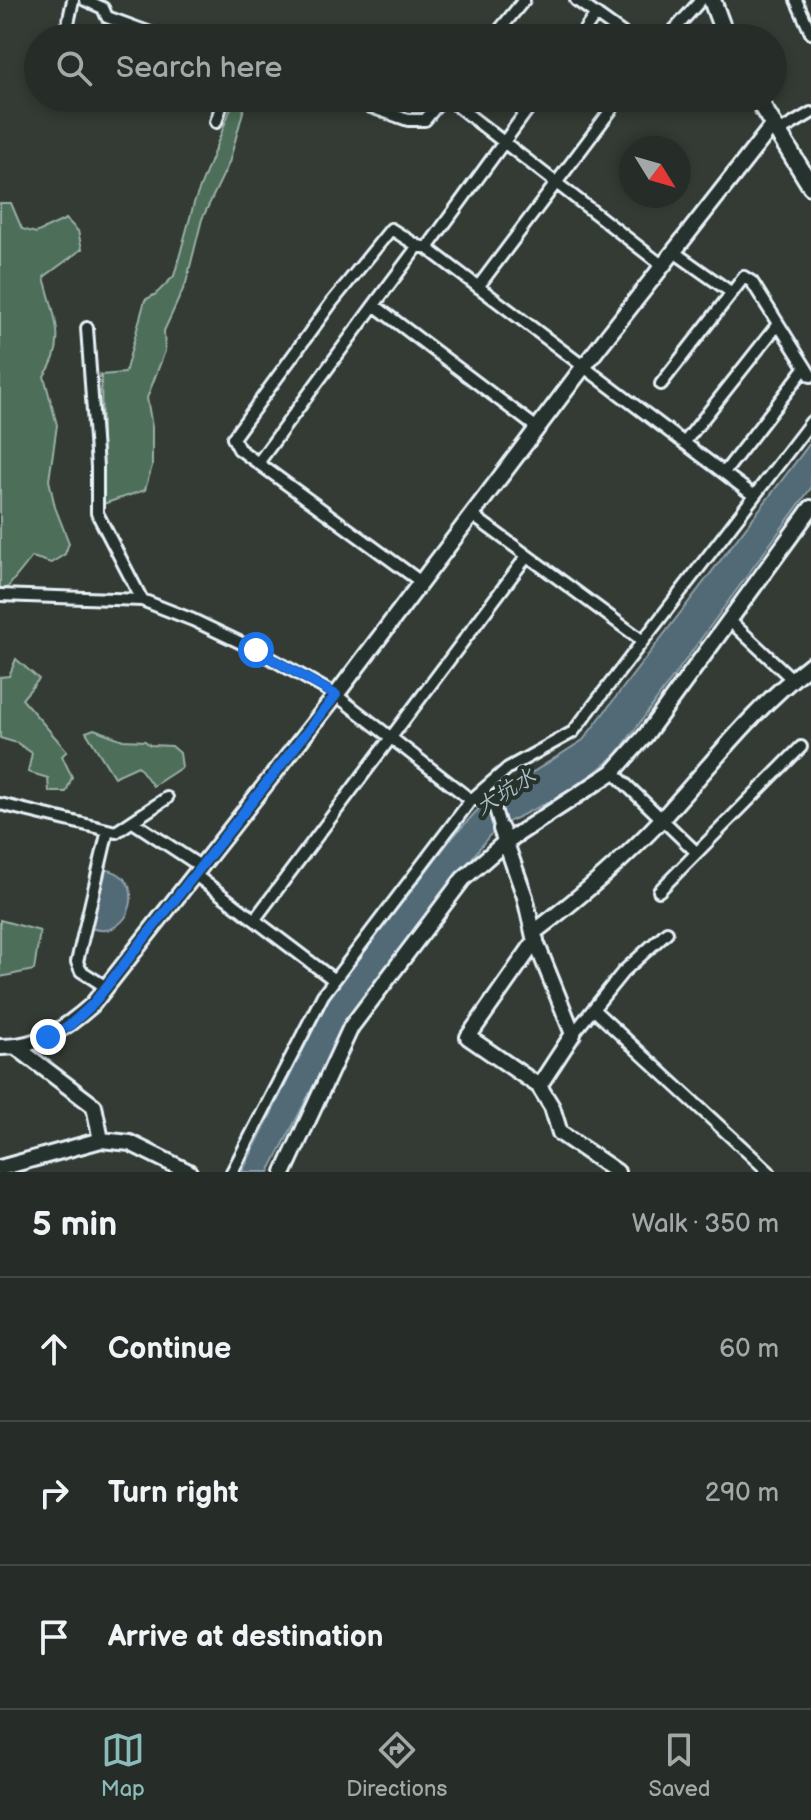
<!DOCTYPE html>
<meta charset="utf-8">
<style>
body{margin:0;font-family:"Balsamiq Sans","LXGW WenKai TC",sans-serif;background:#323833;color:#f1f3f6}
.compass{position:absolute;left:619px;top:136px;width:72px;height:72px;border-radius:50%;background:#262c27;box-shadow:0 4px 12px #0003;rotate:127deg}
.stop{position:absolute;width:24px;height:24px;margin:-18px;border:6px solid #1a73e8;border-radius:50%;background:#fff}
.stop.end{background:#1a73e8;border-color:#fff;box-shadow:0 2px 8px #0008}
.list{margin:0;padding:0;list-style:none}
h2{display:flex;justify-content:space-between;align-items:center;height:104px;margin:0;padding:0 32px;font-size:34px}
h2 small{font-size:26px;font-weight:400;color:#a4a7a7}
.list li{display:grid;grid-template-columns:52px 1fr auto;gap:24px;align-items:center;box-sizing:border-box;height:144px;padding:0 32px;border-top:2px solid #424844}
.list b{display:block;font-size:30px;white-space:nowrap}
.list em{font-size:26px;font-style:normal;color:#a4a7a7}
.icon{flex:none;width:44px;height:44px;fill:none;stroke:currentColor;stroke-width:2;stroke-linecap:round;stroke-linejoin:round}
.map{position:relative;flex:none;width:811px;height:1172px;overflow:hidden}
.search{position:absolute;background:#262c27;box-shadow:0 4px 12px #0003;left:24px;right:24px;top:24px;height:88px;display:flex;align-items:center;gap:20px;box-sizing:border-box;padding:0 28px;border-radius:44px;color:#a4a7a7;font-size:30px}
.sheet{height:536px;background:#262c27}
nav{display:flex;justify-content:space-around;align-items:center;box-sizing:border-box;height:112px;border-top:2px solid #424844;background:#262c27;font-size:22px;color:#a4a7a7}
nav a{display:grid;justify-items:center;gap:4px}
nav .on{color:#8bbbb9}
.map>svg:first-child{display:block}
.green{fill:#4d6e59;stroke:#9ab0a8;stroke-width:2}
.water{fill:#516a76;stroke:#8da0aa;stroke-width:2}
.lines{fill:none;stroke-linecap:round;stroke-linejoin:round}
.street-casing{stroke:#e8f1f8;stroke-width:16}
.secondary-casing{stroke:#e8f1f8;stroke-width:20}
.primary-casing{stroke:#e8f1f8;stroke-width:22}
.street{stroke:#26332d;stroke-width:10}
.secondary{stroke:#26332d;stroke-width:14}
.primary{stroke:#26332d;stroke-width:16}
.route{stroke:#1a73e8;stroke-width:10}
.labels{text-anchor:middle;stroke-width:8;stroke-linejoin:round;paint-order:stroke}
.water-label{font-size:22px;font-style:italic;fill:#acbbc4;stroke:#26332d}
</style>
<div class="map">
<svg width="811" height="1172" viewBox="0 0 811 1172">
<rect width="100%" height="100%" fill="#333b34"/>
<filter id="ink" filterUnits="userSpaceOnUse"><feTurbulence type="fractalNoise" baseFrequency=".0125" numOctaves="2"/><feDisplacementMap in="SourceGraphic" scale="16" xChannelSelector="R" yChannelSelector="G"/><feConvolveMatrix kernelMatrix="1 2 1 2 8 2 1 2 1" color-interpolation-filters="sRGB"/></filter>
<g filter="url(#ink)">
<path class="green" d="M235,98H243L246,101L229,163L202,219L186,283L164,331L165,351L147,398L152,427V466L145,490L103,504L101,375L125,373L145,300L156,294L174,276L194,203Z
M0,203H11L22,229L36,233L66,219L78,231L82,249L44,277C53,313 69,343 44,376L57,425L49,480L55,507L69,543L65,554L51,563L32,557L0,597Z
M16,659L39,679L22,699L67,751L62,756L72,777L66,792H49L48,778L28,772L32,753L17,743L0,738V677L9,676Z
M94,729L123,740L145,741L150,745L172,746L180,753L182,767L153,786L138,766L114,777L86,732Z
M0,920L40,931L34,970L0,977Z"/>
<path class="water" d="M811,442V488L617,754L575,789L510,821L489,836L348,1019L269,1172H242L329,998L451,839L483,804L489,805L501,799L516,783L583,740Z
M102,869C151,873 132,943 91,928Z"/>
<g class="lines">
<g class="street-casing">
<path id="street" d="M85,0L103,8L107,17L164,38
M576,0L629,38
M796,0L811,33
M65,38L73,0
M493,38L524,0
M579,38L596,14
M667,38L701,0
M345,98L408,120H425L443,98
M447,98L663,266
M536,98L427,248L753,495
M216,122L224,98
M777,133L811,113
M418,246L391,229L332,302L233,438L239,449L258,463L421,582
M674,252L732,293
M478,287L620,98
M374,305L418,246L423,247
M87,328L97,467V513L142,600
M661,384L744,277L752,282L811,376
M684,443L778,324
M258,463L374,305L537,428
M724,473L805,368
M472,515L643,641
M0,595L142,600L193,620L256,650L336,695L471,800L492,799L501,829
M729,620L792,679
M613,772L696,852
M0,804L116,832L167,798
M133,822L200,866
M194,874L334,980
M659,891L801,747
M255,919L527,556
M106,987L81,971L77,962L108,830
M593,1009L769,1172
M573,1034L623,972L667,932
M232,1172L323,995L471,800L508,768L573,732L811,422"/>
</g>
<g class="secondary-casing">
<path id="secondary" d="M501,829L525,897L534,937L573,1034L539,1086
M533,933C579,898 623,861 662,819C710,766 754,708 811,664
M536,940L468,1037L539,1086L552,1107L560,1133L617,1172
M0,1047C37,1048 65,1029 92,1005L336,695L581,370L772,126
M16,1047L94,1106L101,1140L130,1143L189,1172
M0,1168L101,1140
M284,1172L351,1027L463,879L504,843L613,772L645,736L811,508"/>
</g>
<g class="primary-casing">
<path id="primary" d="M712,0L726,38
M757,98L811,186"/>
</g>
<use href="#street" class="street"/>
<use href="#secondary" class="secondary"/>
<use href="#primary" class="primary"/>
</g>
</g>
<g class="lines" filter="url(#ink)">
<path class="route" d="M48,1037L69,1026L92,1005L336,695L256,650"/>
</g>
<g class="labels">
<g class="water-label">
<text transform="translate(505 791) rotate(-32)" y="8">大坑水</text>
</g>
</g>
</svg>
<svg class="compass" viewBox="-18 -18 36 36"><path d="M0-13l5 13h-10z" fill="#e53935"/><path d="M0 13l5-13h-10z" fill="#a4a7a7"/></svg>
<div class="stop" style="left:256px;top:650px"></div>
<div class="stop end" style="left:48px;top:1037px"></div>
<div class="search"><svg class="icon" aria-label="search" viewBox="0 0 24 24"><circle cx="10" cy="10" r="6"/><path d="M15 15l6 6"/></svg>Search here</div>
</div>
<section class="sheet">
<h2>5 min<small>Walk · 350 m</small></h2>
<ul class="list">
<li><svg class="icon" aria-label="ahead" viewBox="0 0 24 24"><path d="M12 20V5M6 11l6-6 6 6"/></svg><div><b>Continue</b></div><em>60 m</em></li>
<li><svg class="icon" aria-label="right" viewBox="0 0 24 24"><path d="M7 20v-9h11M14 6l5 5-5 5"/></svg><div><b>Turn right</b></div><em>290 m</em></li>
<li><svg class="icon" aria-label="arrive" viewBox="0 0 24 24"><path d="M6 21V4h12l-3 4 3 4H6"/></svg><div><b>Arrive at destination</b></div></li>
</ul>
</section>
<nav>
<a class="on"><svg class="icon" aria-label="map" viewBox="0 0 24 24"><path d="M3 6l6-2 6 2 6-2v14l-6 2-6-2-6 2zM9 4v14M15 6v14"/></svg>Map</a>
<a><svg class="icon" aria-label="directions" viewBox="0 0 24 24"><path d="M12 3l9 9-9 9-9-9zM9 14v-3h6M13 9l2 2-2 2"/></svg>Directions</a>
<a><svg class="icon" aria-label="saved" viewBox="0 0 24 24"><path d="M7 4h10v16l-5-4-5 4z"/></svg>Saved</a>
</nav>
